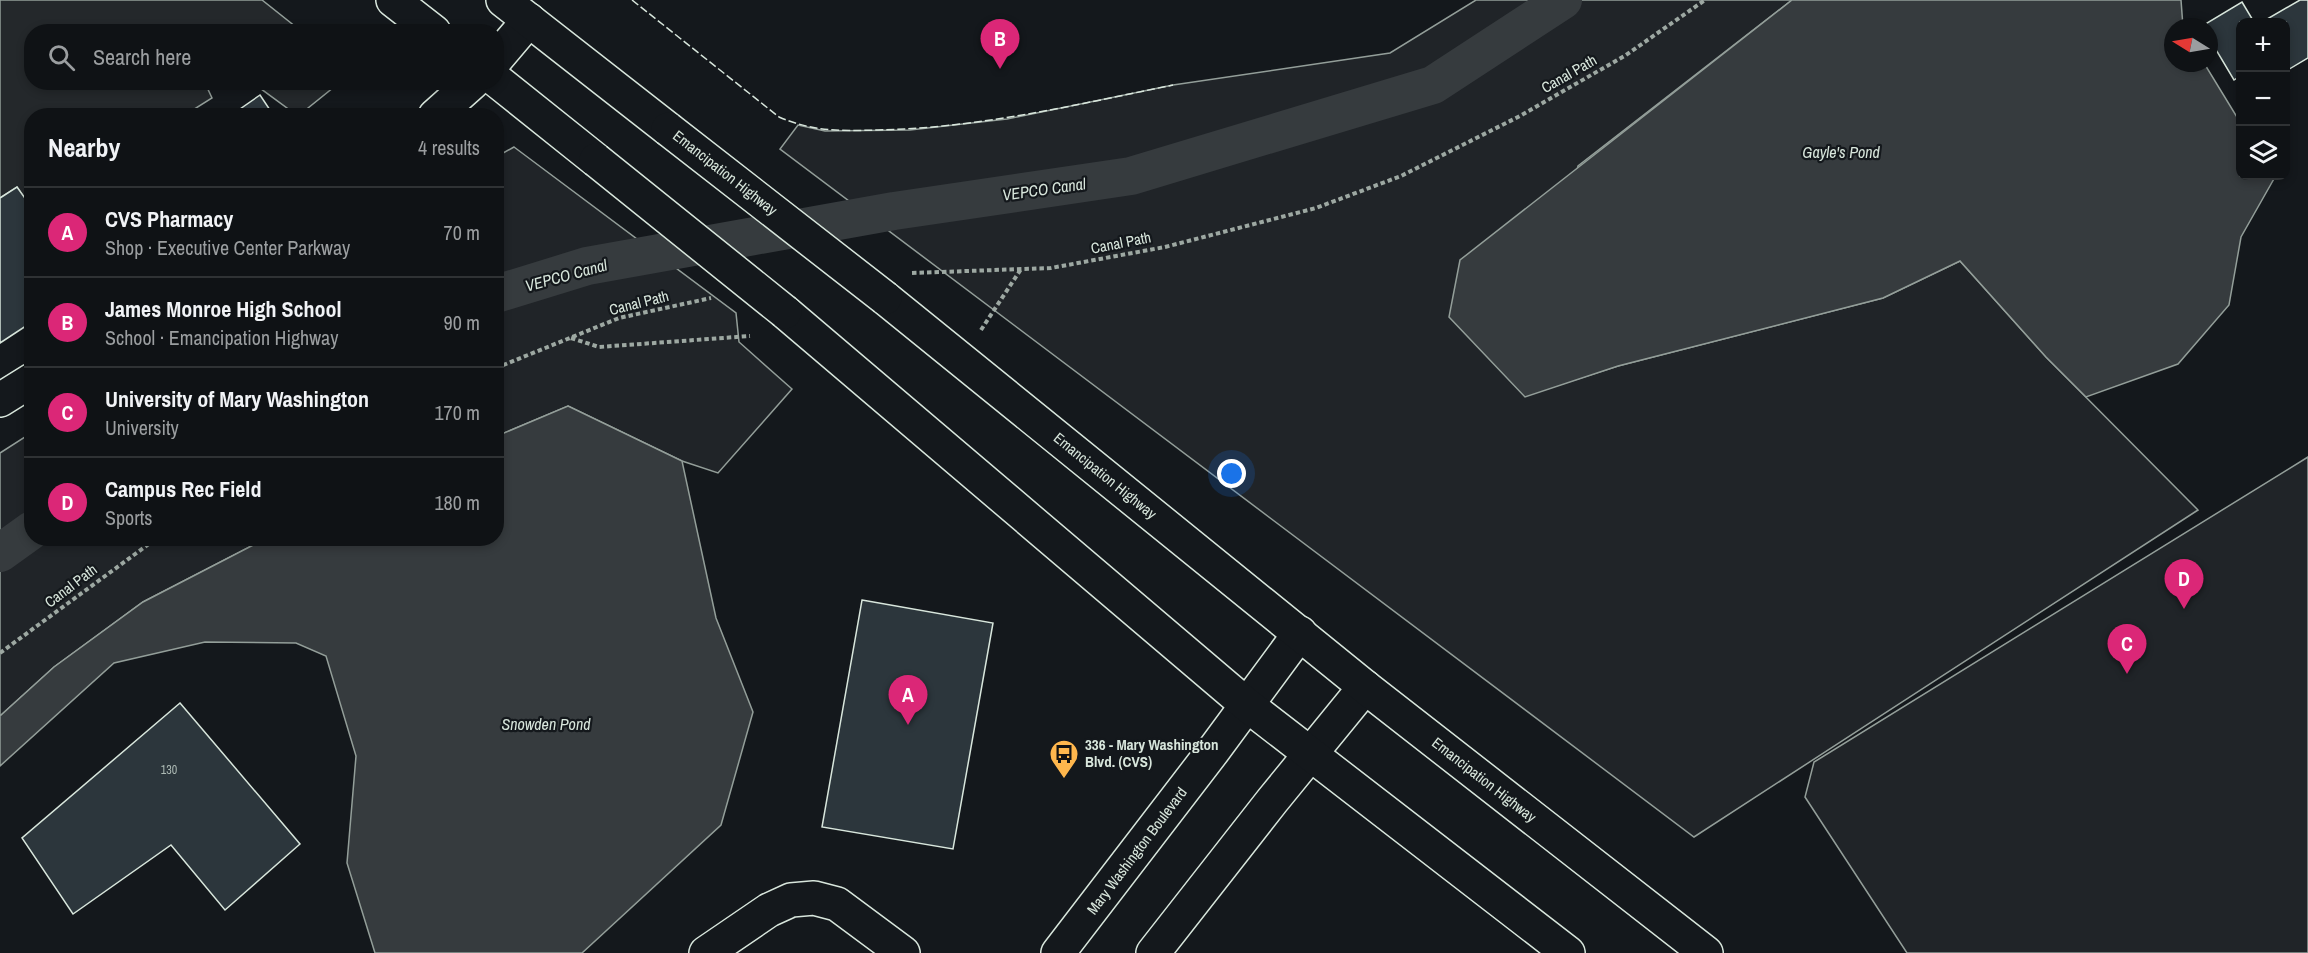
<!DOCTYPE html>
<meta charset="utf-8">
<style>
body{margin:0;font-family:"Archivo Narrow",sans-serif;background:#181b1e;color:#f1f3f6}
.controls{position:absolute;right:18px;top:18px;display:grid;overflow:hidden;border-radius:12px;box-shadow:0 3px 9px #0003}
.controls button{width:54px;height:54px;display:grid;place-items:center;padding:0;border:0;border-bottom:2px solid #2f3234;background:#0f1215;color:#f1f3f6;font:30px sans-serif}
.compass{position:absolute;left:2164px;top:18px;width:54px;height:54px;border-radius:50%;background:#0f1215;box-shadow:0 3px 9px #0003;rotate:281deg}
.you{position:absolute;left:1232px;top:474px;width:21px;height:21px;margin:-15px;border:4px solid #fff;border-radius:50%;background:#1a73e8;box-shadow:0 0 0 9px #1a73e833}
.badge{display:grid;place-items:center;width:39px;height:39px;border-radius:50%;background:#db2777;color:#fff;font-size:20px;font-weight:700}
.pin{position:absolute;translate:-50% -50px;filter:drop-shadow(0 2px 3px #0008)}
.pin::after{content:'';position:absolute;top:32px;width:21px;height:18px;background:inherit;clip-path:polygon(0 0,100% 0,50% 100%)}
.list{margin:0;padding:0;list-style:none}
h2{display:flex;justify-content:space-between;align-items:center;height:78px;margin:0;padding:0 24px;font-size:26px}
h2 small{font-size:20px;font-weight:400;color:#9b9ea0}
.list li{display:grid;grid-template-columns:39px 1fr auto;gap:18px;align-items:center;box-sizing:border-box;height:90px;padding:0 24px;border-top:2px solid #2f3234}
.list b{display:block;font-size:22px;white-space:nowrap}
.list p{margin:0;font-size:20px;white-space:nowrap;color:#9b9ea0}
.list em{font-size:20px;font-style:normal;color:#9b9ea0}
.icon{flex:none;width:33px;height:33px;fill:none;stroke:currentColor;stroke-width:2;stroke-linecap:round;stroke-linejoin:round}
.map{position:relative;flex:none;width:2308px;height:953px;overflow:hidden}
.search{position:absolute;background:#0f1215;box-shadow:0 3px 9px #0003;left:24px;top:24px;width:480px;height:66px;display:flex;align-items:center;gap:15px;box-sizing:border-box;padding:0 21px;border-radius:24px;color:#9b9ea0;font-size:22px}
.panel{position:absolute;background:#0f1215;box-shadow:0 3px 9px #0003;left:24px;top:108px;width:480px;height:438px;border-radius:24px}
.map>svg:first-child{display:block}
.green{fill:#202428;stroke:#939e99;stroke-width:1.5}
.parking{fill:#24282b;stroke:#939e99;stroke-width:1.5}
.water{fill:#363b3e;stroke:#939e99;stroke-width:1.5}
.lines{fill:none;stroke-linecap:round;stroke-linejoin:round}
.canal{stroke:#363b3e;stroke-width:38}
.building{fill:#2c363c;stroke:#d8e6dc;stroke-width:1.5}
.minor-casing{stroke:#d8e6dc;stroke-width:36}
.major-casing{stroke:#d8e6dc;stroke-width:36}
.path{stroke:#9da8a2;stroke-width:4;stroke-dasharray:4.5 3;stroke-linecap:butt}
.minor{stroke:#14181c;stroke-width:33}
.major{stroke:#14181c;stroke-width:33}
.major-bridge-casing{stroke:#d8e6dc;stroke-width:36;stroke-linecap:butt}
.major-bridge{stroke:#14181c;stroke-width:33}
.fence{stroke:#d8e6dc;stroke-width:1.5;stroke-dasharray:8 3;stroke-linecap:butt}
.labels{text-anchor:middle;stroke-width:4.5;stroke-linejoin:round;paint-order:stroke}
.number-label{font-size:12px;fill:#adbab4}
.street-label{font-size:15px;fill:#d8e6dc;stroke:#14181c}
.poi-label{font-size:15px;font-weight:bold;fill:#d8e6dc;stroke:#14181c;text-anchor:start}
.water-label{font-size:16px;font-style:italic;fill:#d8e6dc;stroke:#14181c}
</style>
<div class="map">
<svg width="2308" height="953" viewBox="0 0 2308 953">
<rect width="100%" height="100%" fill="#14181c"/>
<path class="green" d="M1476,0H1792L1578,166L1525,396L1618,366L1883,298L1960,261L2046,357L2198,510L1694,837L780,149L798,125L825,131L910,130L1007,119L1173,85L1390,53Z
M514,147L736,313L739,342L792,389L718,473L682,461L568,406L497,436L496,157Z
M31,433L32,538L265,539L143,602L54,667L0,716V453Z
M2308,457V953H1907L1805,797L1814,762Z"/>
<path class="parking" d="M0,0H262L301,31L32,32V82L205,83L212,98L185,115L32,116L31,208L17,187L0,198Z
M253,83H339L298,116Z"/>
<path class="water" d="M1792,0H2181L2183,27H2173V63H2204L2240,122V176L2275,177L2241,237L2229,305L2178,364L2086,397L2046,357L1960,261L1883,298L1618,366L1525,397L1449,317L1460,260Z
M568,406L682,461L716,618L753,712L721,825L582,953H375L347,863L356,756L326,656L296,643L205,642L114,663L0,766V716L54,667L143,602L265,539L496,538L497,436Z"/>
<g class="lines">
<path class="canal" d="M496,294L587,266L894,211L1131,176L1433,85L1563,0
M0,553L32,530"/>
</g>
<path class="building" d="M2300,0H2308V58L2286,71V22H2262Z
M2242,2L2254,22H2240V76L2234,80L2209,38V27L2202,26Z
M260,95L274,116H230Z
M17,187L32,208V322L0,343V198Z
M862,600L993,623L953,849L822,827Z
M180,703L300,844L225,910L171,845L73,914L22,838Z"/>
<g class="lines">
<g class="minor-casing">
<path id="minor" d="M496,59L529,20
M435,116L473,82
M0,400L32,380
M706,953L769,910L791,900L814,898L837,904L903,953
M1058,953L1213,751L1300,633
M1153,953L1272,801L1365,687"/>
</g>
<g class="major-casing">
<path id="major" d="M393,0L434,32
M503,0L668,129
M496,80L596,160
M885,298L1365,687L1706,953
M785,312L1247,705L1568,953"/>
</g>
<path class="path" d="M912,273L1051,268L1165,247L1316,208L1401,176L1520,116L1626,55L1705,0
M981,330L1021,269
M571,338L599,347L750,336
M496,368L619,318L711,298
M0,653L157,538"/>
<use href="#minor" class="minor"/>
<use href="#major" class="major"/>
<g class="major-bridge-casing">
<path id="major-bridge" d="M668,129L885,298
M596,160L785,312"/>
</g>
<use href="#major-bridge" class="major-bridge"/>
<path class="fence" d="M632,0L779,117C814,132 841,131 878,130C978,128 1075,105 1173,85"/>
</g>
<defs>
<g id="bus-pin" transform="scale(1.5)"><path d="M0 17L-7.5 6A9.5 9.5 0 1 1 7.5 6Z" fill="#ffb74d" stroke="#14181c"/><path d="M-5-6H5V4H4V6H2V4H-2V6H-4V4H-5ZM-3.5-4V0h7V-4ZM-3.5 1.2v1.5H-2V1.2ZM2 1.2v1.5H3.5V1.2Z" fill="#111"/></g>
</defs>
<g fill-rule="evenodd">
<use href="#bus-pin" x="1064" y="754"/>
</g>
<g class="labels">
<g class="number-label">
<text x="169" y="774">130</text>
</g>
<g class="street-label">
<text transform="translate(1569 74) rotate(-30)" y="5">Canal Path</text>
<text transform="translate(725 173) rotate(38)" y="5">Emancipation Highway</text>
<text transform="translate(1121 243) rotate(-11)" y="5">Canal Path</text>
<text transform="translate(639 303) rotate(-14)" y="5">Canal Path</text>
<text transform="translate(1105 476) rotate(39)" y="5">Emancipation Highway</text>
<text transform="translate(71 586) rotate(-37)" y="5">Canal Path</text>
<text transform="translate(1484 780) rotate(38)" y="5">Emancipation Highway</text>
<text transform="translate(1137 851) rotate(-53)" y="5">Mary Washington Boulevard</text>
</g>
<g class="poi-label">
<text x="1085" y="750">336 - Mary Washington<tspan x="1085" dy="17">Blvd. (CVS)</tspan></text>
</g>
<g class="water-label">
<text x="1841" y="158">Gayle's Pond</text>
<text transform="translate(1044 189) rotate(-8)" y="6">VEPCO Canal</text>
<text transform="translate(566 275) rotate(-15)" y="6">VEPCO Canal</text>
<text x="546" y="730">Snowden Pond</text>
</g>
</g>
</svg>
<div class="controls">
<button>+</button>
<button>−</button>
<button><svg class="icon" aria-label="layers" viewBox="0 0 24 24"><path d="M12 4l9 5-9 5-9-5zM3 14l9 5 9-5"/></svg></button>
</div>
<svg class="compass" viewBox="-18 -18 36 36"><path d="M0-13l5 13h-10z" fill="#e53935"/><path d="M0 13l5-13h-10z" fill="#9b9ea0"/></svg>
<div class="you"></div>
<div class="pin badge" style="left:908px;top:725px">A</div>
<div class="pin badge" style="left:1000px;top:69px">B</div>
<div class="pin badge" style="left:2127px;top:674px">C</div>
<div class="pin badge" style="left:2184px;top:609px">D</div>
<div class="search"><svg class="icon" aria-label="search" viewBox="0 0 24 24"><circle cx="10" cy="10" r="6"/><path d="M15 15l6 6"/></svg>Search here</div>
<section class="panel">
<h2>Nearby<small>4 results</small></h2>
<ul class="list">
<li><span class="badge">A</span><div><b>CVS Pharmacy</b><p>Shop · Executive Center Parkway</p></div><em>70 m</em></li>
<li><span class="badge">B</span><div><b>James Monroe High School</b><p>School · Emancipation Highway</p></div><em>90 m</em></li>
<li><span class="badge">C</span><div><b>University of Mary Washington</b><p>University</p></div><em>170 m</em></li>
<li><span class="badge">D</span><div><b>Campus Rec Field</b><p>Sports</p></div><em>180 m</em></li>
</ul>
</section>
</div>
